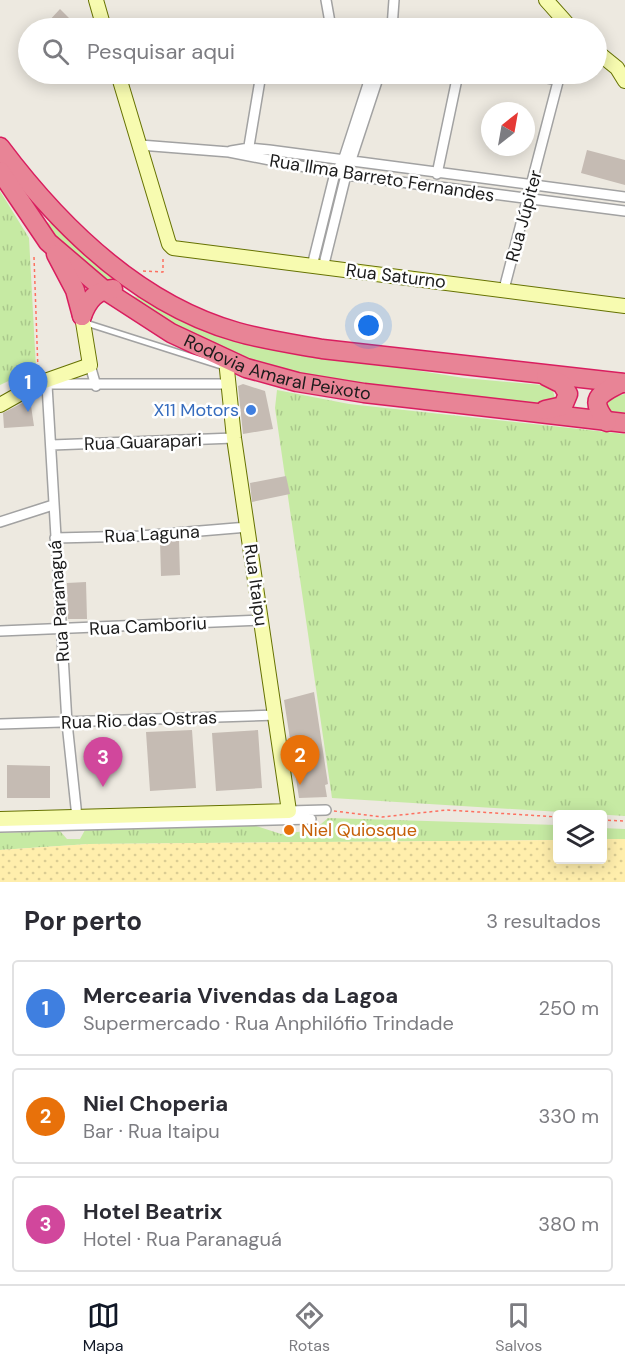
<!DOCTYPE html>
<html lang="pt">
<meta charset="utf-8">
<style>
body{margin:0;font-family:"DM Sans",sans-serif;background:#f7f7f7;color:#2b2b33}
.controls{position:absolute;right:18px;bottom:18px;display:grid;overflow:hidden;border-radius:6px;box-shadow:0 3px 15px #0003}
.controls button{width:54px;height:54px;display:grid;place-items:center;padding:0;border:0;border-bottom:2px solid #e1e1e2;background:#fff;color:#2b2b33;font:30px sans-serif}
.compass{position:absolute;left:481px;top:102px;width:54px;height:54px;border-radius:50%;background:#fff;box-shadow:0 3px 15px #0003;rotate:31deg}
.you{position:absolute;left:369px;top:326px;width:21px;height:21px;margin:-15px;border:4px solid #fff;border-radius:50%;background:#1a73e8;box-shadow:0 0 0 9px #1a73e833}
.badge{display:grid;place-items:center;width:39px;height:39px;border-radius:50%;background:#111827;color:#fff;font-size:20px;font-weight:700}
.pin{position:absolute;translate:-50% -50px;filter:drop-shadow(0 2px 3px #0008)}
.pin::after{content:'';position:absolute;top:32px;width:21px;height:18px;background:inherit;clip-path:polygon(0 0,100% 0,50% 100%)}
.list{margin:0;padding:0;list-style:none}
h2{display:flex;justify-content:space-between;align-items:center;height:78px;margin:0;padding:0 24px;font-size:26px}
h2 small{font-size:20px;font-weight:400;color:#7c7c81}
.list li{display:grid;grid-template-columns:39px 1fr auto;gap:18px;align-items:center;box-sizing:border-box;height:96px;margin:0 12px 12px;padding:0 12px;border:2px solid #e1e1e2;border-radius:6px}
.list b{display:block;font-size:22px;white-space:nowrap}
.list p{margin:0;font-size:20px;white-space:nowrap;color:#7c7c81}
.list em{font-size:20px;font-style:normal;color:#7c7c81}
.icon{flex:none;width:33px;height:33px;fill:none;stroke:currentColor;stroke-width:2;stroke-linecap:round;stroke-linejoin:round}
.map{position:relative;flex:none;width:625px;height:882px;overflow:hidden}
.search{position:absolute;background:#fff;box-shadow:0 3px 15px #0003;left:18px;right:18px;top:18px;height:66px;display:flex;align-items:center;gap:15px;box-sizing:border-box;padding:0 21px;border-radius:33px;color:#7c7c81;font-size:22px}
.sheet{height:402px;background:#fff}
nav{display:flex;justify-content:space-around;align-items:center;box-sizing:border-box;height:84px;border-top:2px solid #e1e1e2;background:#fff;font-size:16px;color:#7c7c81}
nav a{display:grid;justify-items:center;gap:3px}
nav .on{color:#111827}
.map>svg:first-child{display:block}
.grass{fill:url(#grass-tufts)}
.sand{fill:url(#sand-dots)}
.garden{fill:#c6eaa3}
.building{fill:#c5bbb3}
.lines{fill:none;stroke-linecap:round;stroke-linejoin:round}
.lane-casing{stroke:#a2a2a2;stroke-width:8}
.street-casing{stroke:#a2a2a2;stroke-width:12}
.secondary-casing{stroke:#667202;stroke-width:16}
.highway-casing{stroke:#d91e5f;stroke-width:21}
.path{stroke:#fd7060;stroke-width:1.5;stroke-dasharray:3 3;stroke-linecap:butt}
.lane{stroke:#fff;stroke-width:4.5}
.street{stroke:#fff;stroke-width:9}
.secondary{stroke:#f7fbb0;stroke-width:14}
.highway{stroke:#e88496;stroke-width:18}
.shop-dot{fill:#3f7fe0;stroke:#fff;stroke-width:2}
.food-dot{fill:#e8710a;stroke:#fff;stroke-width:2}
.labels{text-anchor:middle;stroke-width:5;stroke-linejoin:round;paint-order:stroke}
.street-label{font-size:18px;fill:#1b1b1b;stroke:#fff}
.shop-label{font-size:18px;fill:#366cbe;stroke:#fff;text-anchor:end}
.food-label{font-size:18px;fill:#c56008;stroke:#fff;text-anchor:start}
</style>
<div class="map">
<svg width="625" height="882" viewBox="0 0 625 882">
<defs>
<pattern id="grass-tufts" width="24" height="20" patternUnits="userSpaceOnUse" patternTransform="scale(1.5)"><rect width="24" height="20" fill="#c6eaa3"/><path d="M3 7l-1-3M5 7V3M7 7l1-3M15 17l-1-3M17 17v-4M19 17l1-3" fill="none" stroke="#aac88c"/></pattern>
<pattern id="sand-dots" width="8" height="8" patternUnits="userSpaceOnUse" patternTransform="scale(1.5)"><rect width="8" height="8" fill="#ffeeac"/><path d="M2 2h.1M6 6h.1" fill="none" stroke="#dacc93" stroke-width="1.8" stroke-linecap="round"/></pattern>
</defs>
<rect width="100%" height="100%" fill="#ede9e0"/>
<path class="grass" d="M0,191L29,238L36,368L0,385Z
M277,390L349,404L625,434V816L332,798L275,408Z
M328,818L558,825L557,840L89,844L0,850V833L60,831L67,839H80L85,830L250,824L281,834L314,830Z
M602,828L625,829V839H603Z"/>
<path class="sand" d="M603,839H625V882H0V850L89,844L557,840L558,860H602Z"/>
<path class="garden" d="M47,222L54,224L122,282L106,285L48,231Z
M116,294L146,298L288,350L464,378L542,385L553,391L555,398L546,404L340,386L257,368Z
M625,394V414L614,413L606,406L610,397Z"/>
<path class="building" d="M60,9L79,28H53L47,23Z
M587,150L625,160V185L581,173Z
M243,384L265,391L273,429L243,434L238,386Z
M30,399L34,426L4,428L3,413Z
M286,476L290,494L252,502L250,483Z
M179,540L180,575L161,576L160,541Z
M86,582L87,619H68L67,583Z
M314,692L328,784L325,785L327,797L299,798L284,700Z
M192,730L196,788L150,791L146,732Z
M258,730L262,788L216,791L212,733Z
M7,765L50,766V798H7Z"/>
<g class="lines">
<g class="lane-casing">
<path id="lane" d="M86,323L221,366"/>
</g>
<g class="street-casing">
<path id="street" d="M326,0L331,28
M392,28L394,0
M323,74L378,78L418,74
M527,74L558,80
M140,145L229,152L346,175L625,211
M231,151L249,148L269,150L625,197
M248,152L261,74
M437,174L458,74
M312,266L335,173L343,161L370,78
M323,268L346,175L378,78
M504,289L560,74
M90,365L96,386
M44,384H227
M47,385L67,723L77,817
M52,445L234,438
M0,522L53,505
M55,538L140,536L248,527
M0,631L260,620
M0,724L277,715
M289,811L326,810
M0,827L311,819"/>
</g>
<g class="secondary-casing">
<path id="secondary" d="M96,0L104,28
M546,0L571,28
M596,51L617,68L625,81
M118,74L169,244L173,248L625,306
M0,405L39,383L90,365L82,316
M0,819L289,811L234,438L226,360"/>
</g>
<g class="highway-casing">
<g id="highway">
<path d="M0,147C60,227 138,304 237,332C265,340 294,344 322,349L625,383"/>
<path id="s1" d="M0,171L48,242L103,289L171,333L246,368L297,382L364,393L625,423"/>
<path d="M56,254L75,290L82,316"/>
<path d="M82,316C88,300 96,290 113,289"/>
<path d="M545,410L563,406L568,394L562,384L546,376"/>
<path d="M607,422C588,399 599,394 621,383"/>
</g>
</g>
<path class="path" d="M34,257L38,370
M143,271L163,272V256
M334,811L382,817L447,810L558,817
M602,820L625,821"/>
<use href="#lane" class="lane"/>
<use href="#street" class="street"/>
<use href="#secondary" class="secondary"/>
<use href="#highway" class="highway"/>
</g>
<circle class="shop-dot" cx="251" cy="410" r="6"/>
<circle class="food-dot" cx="289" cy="830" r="6"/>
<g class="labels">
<g class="street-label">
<text transform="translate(382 178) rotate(9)" y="6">Rua Ilma Barreto Fernandes</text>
<text transform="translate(524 216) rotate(-75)" y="6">Rua Júpiter</text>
<text transform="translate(396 276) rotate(7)" y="6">Rua Saturno</text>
<text dy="6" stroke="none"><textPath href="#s1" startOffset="352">Rodovia Amaral Peixoto</textPath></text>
<text transform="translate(143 442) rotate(-2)" y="6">Rua Guarapari</text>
<text transform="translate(152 534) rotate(-3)" y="6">Rua Laguna</text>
<text transform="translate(256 585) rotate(82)" y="6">Rua Itaipu</text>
<text transform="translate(59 601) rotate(-94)" y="6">Rua Paranaguá</text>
<text transform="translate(148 626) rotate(-3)" y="6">Rua Camboriu</text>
<text transform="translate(139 720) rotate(-2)" y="6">Rua Rio das Ostras</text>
</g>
<g class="shop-label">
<text x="239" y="416">X11 Motors</text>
</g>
<g class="food-label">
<text x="301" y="836">Niel Quiosque</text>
</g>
</g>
</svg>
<div class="controls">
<button><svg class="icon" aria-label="layers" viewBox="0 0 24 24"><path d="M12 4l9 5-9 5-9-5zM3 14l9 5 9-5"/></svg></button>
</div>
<svg class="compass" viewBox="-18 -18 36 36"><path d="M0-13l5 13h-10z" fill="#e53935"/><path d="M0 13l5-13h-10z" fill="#7c7c81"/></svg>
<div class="you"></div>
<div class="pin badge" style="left:28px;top:412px;background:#3f7fe0">1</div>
<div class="pin badge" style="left:300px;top:785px;background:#e8710a">2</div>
<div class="pin badge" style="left:103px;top:787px;background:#d1479c">3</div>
<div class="search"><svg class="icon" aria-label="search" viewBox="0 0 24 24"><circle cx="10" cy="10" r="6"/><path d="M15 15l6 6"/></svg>Pesquisar aqui</div>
</div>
<section class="sheet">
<h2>Por perto<small>3 resultados</small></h2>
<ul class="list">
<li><span class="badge" style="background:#3f7fe0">1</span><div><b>Mercearia Vivendas da Lagoa</b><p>Supermercado · Rua Anphilófio Trindade</p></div><em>250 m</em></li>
<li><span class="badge" style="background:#e8710a">2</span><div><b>Niel Choperia</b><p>Bar · Rua Itaipu</p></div><em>330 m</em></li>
<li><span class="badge" style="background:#d1479c">3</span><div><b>Hotel Beatrix</b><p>Hotel · Rua Paranaguá</p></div><em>380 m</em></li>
</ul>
</section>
<nav>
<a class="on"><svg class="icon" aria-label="map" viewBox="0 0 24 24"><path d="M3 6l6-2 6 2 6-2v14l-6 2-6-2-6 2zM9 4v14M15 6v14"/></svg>Mapa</a>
<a><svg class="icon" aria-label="directions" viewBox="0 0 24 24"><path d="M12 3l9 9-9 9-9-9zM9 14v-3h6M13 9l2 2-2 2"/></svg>Rotas</a>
<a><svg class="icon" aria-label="saved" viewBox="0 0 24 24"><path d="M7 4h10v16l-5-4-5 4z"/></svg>Salvos</a>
</nav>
